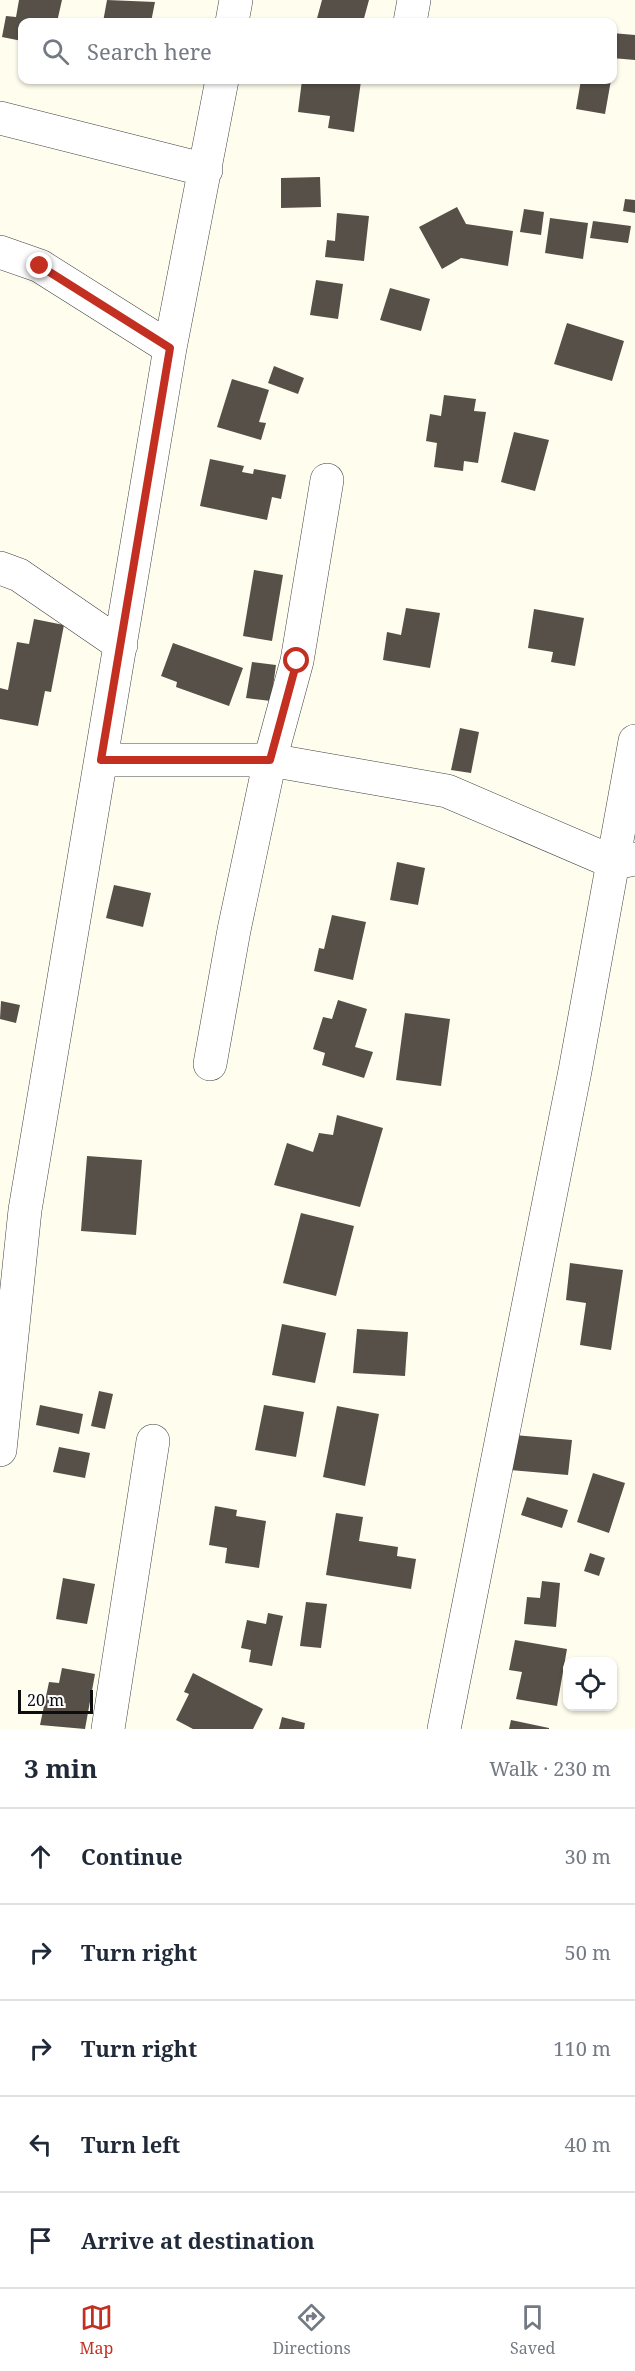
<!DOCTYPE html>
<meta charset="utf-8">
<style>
body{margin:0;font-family:"Noto Serif",serif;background:#f6f6f7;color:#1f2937}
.controls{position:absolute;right:18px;bottom:18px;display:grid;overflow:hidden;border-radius:12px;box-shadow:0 2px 4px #0004}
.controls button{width:54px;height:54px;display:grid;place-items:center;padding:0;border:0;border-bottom:2px solid #e0e1e3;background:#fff;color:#1f2937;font:30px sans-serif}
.scale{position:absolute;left:18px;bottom:15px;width:75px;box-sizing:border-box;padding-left:6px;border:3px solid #0d0d0d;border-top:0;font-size:16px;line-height:21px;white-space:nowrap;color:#0d0d0d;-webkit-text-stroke:4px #fff;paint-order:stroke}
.stop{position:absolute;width:18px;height:18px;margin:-14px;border:4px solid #c32f20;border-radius:50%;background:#fff}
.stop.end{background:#c32f20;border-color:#fff;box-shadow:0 2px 6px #0008}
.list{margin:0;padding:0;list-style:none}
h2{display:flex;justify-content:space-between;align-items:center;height:78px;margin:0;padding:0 24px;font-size:26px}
h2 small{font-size:20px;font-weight:400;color:#747a83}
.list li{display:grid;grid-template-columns:39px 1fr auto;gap:18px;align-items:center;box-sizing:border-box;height:96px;padding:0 24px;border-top:2px solid #e0e1e3}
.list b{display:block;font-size:22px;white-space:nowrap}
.list em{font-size:20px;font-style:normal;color:#747a83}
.icon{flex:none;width:33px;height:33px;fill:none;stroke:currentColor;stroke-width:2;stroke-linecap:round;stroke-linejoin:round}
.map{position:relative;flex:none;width:635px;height:1729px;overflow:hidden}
.search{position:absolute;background:#fff;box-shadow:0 2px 4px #0004;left:18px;right:18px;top:18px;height:66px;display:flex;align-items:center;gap:15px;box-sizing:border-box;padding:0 21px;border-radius:12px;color:#747a83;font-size:22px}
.sheet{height:558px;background:#fff}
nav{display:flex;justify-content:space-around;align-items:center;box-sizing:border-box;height:84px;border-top:2px solid #e0e1e3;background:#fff;font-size:16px;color:#747a83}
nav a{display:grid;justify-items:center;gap:3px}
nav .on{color:#c32f20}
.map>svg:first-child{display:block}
.building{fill:#565049}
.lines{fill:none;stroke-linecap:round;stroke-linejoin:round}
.minor-casing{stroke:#404040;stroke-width:34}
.minor{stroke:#fff;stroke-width:33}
.route{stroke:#c32f20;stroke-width:8}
</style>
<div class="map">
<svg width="635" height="1729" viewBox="0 0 635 1729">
<rect width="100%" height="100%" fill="#fffeee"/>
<path class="building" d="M19,0H62L57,22H22V41L2,37L6,16L16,17Z
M107,0L155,2L151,22H103Z
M322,0H369L363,22H316Z
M612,33L635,35V60L612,58Z
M302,80L361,81L354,132L328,128L330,116L298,112Z
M581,80H611L605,114L576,109Z
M320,177L321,207L281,208V178Z
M625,199L635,200V213L623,211Z
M457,207L466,224L513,231L508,266L461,258L442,269L419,227Z
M524,209L544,212L541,235L520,232Z
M337,213L369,216L364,261L325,257L327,240L335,241Z
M550,218L588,223L583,259L545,253Z
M593,221L631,226L628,243L590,238Z
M316,280L343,284L338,319L310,315Z
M390,288L430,299L421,331L380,320Z
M567,323L624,341L612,381L554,364Z
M274,366L304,378L298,394L268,383Z
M232,379L269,390L259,422L266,423L261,440L217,427Z
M444,395L476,399L474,411L486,412L478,463L464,461L463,471L434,467L437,443L426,441L430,414L441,416Z
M514,432L549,440L535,491L501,482Z
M210,459L244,466L242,472L253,474L254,469L286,475L281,499L272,497L267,520L200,506Z
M254,570L283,575L272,641L243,636Z
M406,608L440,613L430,668L383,660L387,632L401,635Z
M534,609L584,618L575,666L551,662L553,652L528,648Z
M34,619L64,625L51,692L45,691L38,726L0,719V688L8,690L17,642L29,644Z
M173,643L243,668L229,706L176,687L177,682L161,676Z
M252,662L276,665L271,701L246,698Z
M460,728L479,732L471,773L451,770Z
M397,862L425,868L418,905L390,900Z
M114,885L151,893L143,927L106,918Z
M332,915L366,922L353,980L314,971L319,948L324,949Z
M338,1000L367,1009L355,1047L373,1052L364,1078L322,1065L325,1053L313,1049L323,1017L332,1019Z
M1,1001L20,1005L16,1023L0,1019Z
M405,1013L450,1019L441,1086L396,1080Z
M337,1115L383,1128L360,1207L274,1185L287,1143L313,1152L319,1133L333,1135Z
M87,1156L142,1160L136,1235L81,1231Z
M301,1213L354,1226L336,1296L283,1283Z
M570,1263L623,1270L611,1350L580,1345L586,1303L566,1300Z
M282,1324L326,1333L315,1383L272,1375Z
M357,1329L408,1332L405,1376L353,1373Z
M99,1391L113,1394L105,1429L91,1426Z
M40,1405L83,1414L79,1434L36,1425Z
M264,1405L304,1412L296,1457L255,1450Z
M337,1406L379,1414L365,1486L323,1477Z
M514,1435L572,1440L568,1475L510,1470Z
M59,1447L90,1453L85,1478L53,1472Z
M593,1473L625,1483L609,1533L577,1522Z
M527,1497L568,1510L562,1528L521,1515Z
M215,1506L237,1510L236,1516L266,1521L259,1568L225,1563L227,1548L209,1545Z
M336,1513L363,1517L359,1541L398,1547L397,1556L416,1559L411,1589L326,1575Z
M590,1553L605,1558L599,1576L584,1571Z
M63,1578L95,1584L87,1624L56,1619Z
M542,1581L560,1583L556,1627L524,1624L527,1597L540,1598Z
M306,1602L327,1604L321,1648L300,1646Z
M268,1613L283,1616L272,1666L249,1662L251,1650L241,1648L247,1620L266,1624Z
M515,1640L567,1649L557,1706L516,1699L522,1672L509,1670Z
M62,1668L95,1674L85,1729L40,1725L49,1682L59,1683Z
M193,1673L263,1709L253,1729H193L176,1720L189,1694L184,1692Z
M282,1717L305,1723L304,1729H279Z
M511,1720L549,1728V1729H509Z"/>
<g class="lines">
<g class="minor-casing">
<path id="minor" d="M232,22L236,0
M410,22L414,0
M0,118L206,170
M0,252L40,266L170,348
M0,568L19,575L121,645
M101,760H270L447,791L615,863L635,859
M210,1064L234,930L270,760L297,661L327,480
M0,1450L25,1210L170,348L222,80
M108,1729L153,1441
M444,1729L575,1071L635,741"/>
</g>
<use href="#minor" class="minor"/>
</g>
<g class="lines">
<path class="route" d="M40,266L170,348L101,760H270L297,661"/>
</g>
</svg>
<div class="controls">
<button><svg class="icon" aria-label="locate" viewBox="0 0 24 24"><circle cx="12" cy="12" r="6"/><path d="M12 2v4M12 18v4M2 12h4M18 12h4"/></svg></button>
</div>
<div class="scale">20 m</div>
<div class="stop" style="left:297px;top:661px"></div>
<div class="stop end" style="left:40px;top:266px"></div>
<div class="search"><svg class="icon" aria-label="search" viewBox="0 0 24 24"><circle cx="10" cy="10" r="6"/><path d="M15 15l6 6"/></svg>Search here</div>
</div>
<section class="sheet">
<h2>3 min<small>Walk · 230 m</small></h2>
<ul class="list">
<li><svg class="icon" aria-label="ahead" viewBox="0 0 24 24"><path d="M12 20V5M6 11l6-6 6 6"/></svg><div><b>Continue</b></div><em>30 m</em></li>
<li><svg class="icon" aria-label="right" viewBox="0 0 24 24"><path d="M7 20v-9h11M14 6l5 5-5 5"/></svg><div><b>Turn right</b></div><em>50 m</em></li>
<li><svg class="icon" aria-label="right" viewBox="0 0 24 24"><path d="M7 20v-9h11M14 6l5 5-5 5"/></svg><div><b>Turn right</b></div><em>110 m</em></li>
<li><svg class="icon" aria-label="left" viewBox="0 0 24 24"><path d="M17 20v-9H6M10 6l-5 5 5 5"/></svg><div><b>Turn left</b></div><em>40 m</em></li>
<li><svg class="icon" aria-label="arrive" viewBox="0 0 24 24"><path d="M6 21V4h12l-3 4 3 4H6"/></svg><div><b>Arrive at destination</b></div></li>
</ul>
</section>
<nav>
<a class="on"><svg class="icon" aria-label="map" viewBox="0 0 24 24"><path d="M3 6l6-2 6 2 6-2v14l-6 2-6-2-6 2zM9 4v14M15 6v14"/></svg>Map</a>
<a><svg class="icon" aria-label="directions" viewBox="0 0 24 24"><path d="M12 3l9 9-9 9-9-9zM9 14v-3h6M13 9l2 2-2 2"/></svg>Directions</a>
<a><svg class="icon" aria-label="saved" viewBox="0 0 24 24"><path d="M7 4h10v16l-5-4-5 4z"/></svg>Saved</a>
</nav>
